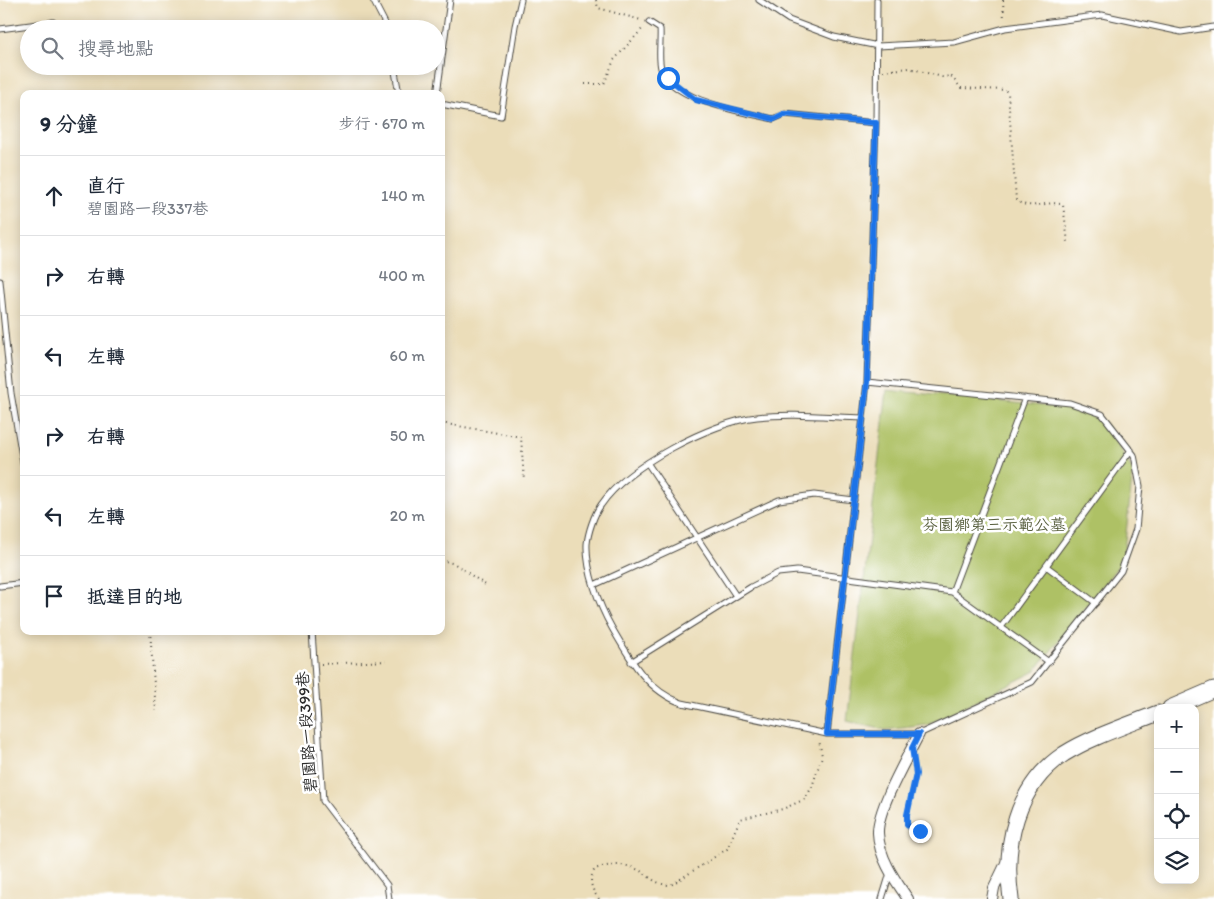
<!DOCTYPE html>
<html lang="zh-TW">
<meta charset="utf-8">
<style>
body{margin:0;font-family:Itim,"LXGW WenKai TC",sans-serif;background:#f6f6f7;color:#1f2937}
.controls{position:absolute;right:15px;bottom:15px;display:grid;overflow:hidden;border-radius:10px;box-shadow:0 2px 12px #0003}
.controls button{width:45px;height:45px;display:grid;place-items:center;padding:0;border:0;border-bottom:1px solid #e0e1e3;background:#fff;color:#1f2937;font:25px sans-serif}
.stop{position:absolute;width:15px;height:15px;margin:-11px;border:4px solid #1a73e8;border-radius:50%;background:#fff}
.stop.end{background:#1a73e8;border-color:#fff;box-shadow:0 1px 5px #0008}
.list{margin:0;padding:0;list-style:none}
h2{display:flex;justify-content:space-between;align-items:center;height:65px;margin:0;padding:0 20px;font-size:21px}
h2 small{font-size:16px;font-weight:400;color:#747a83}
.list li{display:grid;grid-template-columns:32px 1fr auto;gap:15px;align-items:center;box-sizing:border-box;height:80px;padding:0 20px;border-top:1px solid #e0e1e3}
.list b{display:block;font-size:19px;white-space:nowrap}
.list p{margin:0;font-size:16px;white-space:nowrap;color:#747a83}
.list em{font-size:16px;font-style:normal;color:#747a83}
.icon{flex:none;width:28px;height:28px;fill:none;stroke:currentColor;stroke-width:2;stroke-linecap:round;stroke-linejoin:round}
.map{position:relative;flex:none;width:1214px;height:899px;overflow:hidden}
.search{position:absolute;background:#fff;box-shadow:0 2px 12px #0003;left:20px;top:20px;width:425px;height:55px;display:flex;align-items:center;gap:12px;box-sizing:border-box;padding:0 18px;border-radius:28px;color:#747a83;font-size:19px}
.panel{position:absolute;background:#fff;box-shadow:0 2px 12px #0003;left:20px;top:90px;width:425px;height:545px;border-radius:10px}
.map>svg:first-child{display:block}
.green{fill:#aec165;stroke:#6c7648}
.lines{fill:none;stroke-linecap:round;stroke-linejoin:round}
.lane-casing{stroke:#484640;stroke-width:7}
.street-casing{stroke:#484640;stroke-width:12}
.secondary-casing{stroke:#484640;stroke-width:17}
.path{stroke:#484640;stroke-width:2;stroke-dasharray:1 4;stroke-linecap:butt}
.lane{stroke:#fff;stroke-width:5}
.street{stroke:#fff;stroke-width:10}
.secondary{stroke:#fff;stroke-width:15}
.route{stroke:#1a73e8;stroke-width:6}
.labels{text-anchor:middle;stroke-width:5;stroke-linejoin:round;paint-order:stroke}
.park-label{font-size:16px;fill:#59603f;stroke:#fff}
.street-label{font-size:16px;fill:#2b2b2b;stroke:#fff}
</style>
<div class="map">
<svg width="1214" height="899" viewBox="0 0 1214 899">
<rect width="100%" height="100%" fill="#fff"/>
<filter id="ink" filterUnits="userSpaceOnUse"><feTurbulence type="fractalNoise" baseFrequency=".02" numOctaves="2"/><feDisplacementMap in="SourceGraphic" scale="10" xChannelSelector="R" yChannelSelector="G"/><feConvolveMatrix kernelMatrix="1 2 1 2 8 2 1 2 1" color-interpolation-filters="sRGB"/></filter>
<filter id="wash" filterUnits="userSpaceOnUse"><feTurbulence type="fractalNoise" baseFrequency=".0096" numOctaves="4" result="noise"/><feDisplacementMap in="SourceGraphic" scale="20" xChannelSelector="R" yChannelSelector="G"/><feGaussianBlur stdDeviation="1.12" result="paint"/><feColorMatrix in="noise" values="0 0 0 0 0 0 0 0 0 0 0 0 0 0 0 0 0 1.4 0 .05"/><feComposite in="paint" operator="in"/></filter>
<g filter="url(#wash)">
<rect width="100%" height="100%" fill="#ebddb9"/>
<path class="green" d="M887,390L1075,409L1105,423L1133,471L1123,560L1034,672L927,725L885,730L847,721Z"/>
</g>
<g filter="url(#ink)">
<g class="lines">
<g class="lane-casing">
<path id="lane" d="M373,0L388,29
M759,0L789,20L834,37L878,46L954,42L1005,28L1102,15L1181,32L1214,27
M649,22L660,29C661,41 658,57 661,68C670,101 745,112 773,119L785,114L876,123
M0,29L53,22
M394,66L399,94
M437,94L450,0
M441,104L501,116L515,26L521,0
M0,281L11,393L24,468
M863,418C828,417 792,413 757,417C711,422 627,466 601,505C594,514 588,533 587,544C586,571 599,605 612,628C630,659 647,691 682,703L827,734H919L1032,682L1121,571L1136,529L1140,486L1134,455L1102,414L1070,403L867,382
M648,464L736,596
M1046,566L1096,603
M594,585L779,500L814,495L854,500
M0,586L24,583
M952,592L1025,398
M1002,626L1131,450
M312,631L323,801L387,885L389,899
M631,662L751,587L778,573L797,571L952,592L1049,662
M827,734L867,382L876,123L877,0
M882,899L890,873"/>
</g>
<g class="street-casing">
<path id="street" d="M908,899C895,880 879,858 878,833C877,809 908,756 919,734
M992,899L994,888L1007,861"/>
</g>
<g class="secondary-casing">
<path id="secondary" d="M1170,708L1214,689
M1011,899C1003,845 1016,786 1064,754C1091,737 1128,725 1158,713"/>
</g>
<path class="path" d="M596,0L598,8L641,20
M1003,0L1004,20
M883,71L909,68L942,77L951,76L961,88L1005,90L1008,93L1016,200C1030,212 1049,199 1063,205L1068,242
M585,84H604L614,60L644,27
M441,423L521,437L524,480
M441,560L455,564L487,586
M150,631L156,711
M321,664L386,661
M915,764C918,785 907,804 907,825C916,833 920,831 929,825
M599,899C591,889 588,880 595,869C613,863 630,863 645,874C654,881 660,885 671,885L727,849L740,819L783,809L805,799L812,787L822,756L819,740"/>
<use href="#lane" class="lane"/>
<use href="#street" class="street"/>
<use href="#secondary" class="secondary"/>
</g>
</g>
<g class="lines" filter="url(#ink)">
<path class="route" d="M668,78L696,100L774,119L785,114L876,123L867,382L827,734H919L912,748L916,774L907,815V825L913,830L920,831"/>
</g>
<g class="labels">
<g class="park-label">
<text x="994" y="530">芬園鄉第三示範公墓</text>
</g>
<g class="street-label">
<text transform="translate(306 732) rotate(-94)" y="6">碧園路一段399巷</text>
</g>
</g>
</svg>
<div class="controls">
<button>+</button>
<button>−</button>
<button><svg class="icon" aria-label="locate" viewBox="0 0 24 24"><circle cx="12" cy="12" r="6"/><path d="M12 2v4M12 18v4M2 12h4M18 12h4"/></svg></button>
<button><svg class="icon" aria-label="layers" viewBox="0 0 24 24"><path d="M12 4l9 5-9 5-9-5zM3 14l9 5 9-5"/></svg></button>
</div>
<div class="stop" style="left:668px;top:78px"></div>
<div class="stop end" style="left:920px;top:831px"></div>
<div class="search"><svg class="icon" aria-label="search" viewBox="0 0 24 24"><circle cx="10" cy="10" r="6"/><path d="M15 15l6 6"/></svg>搜尋地點</div>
<section class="panel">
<h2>9 分鐘<small>步行 · 670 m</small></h2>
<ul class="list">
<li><svg class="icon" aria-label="ahead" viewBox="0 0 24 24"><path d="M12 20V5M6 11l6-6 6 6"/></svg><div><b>直行</b><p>碧園路一段337巷</p></div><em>140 m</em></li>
<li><svg class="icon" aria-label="right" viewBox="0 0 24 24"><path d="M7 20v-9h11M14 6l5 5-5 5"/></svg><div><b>右轉</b></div><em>400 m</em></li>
<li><svg class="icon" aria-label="left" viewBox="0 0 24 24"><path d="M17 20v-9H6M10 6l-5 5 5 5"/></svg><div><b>左轉</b></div><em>60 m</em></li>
<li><svg class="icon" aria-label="right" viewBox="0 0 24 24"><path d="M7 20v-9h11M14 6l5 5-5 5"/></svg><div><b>右轉</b></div><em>50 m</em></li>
<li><svg class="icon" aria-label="left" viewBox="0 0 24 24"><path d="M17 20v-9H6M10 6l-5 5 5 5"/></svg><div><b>左轉</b></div><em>20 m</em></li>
<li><svg class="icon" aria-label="arrive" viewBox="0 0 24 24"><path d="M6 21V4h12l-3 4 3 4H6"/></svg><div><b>抵達目的地</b></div></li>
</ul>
</section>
</div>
